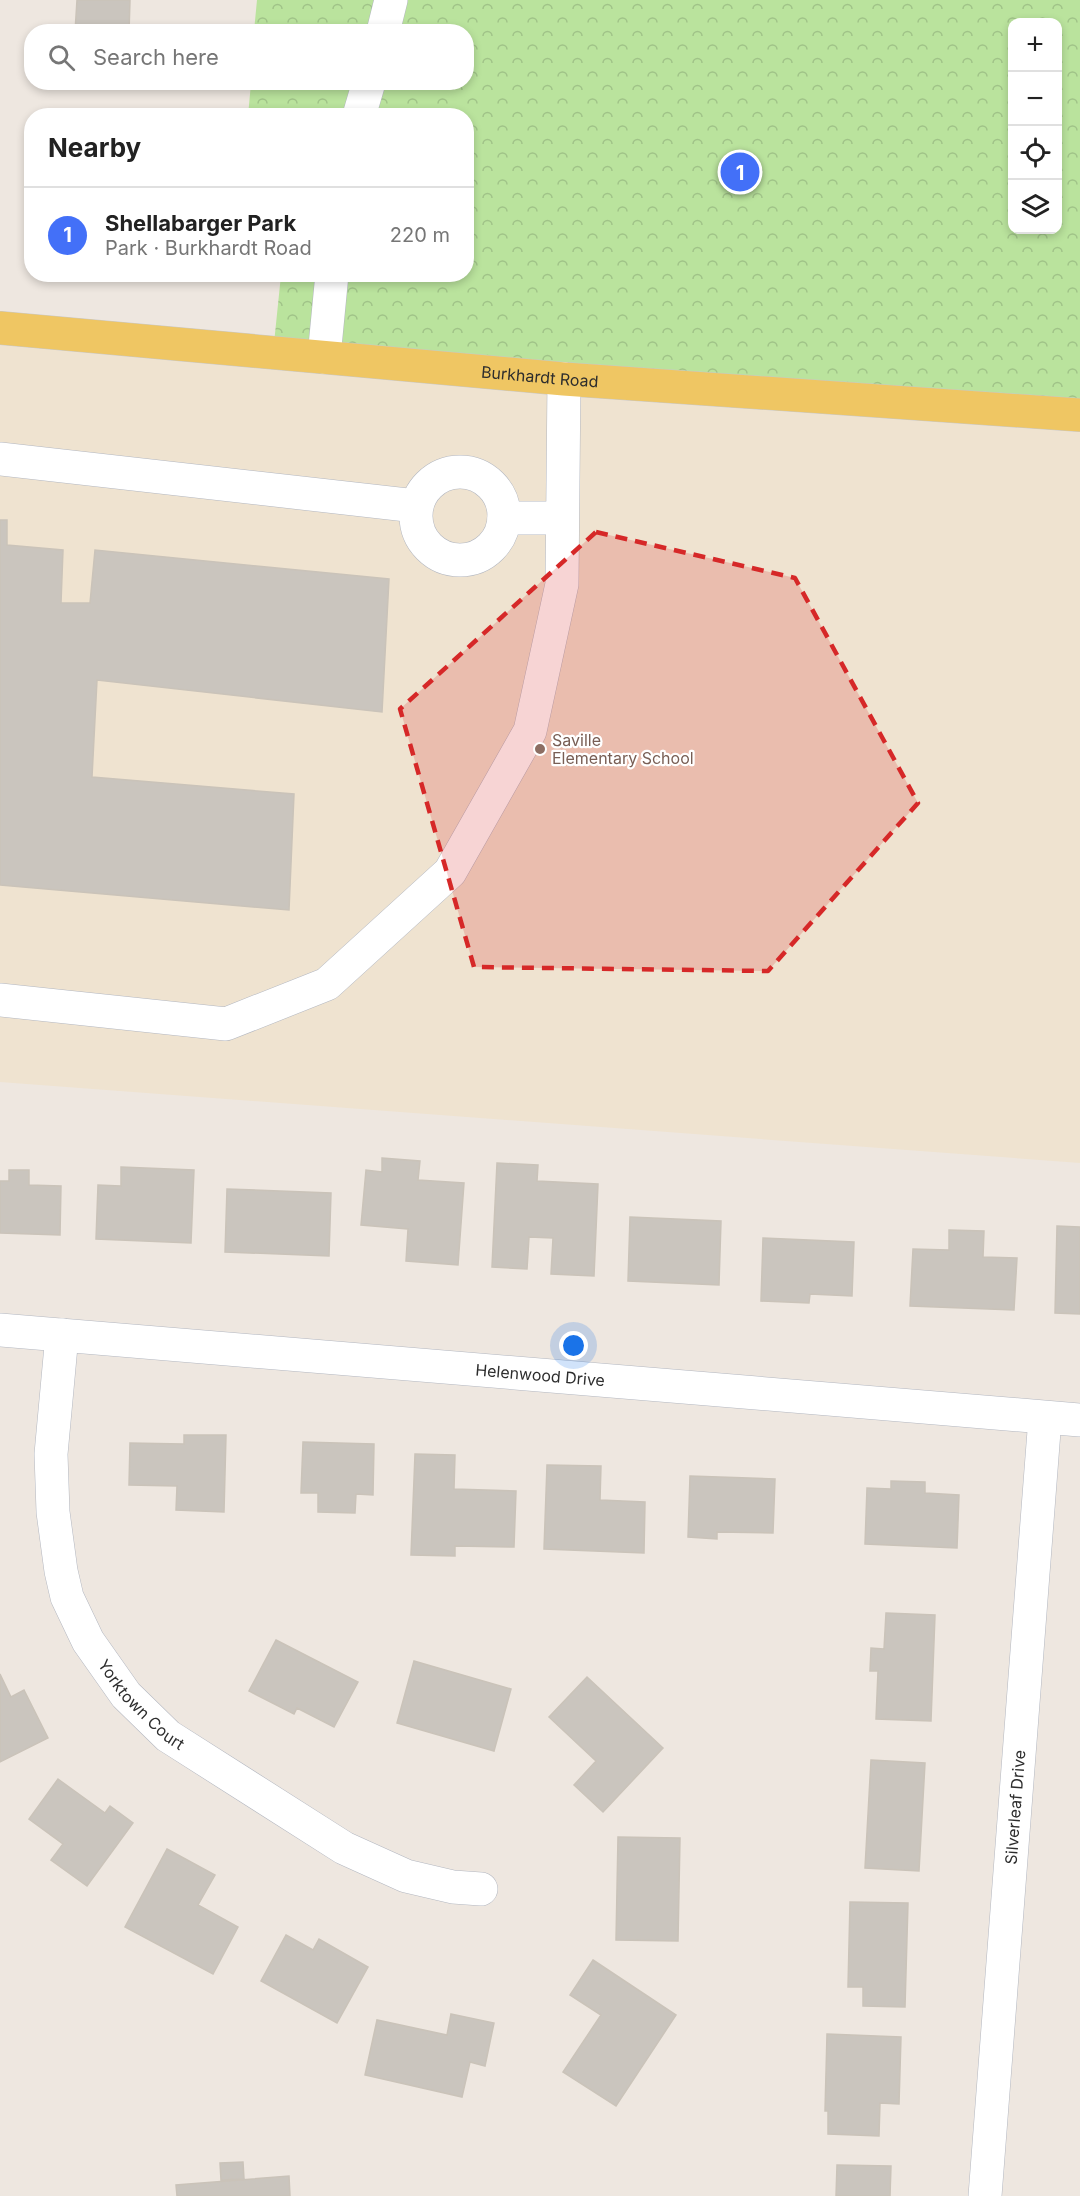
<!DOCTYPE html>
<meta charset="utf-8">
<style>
body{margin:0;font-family:Inter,sans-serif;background:#f2f2f2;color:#222}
.controls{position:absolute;right:18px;top:18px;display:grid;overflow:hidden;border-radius:12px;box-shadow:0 3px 9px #0003}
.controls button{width:54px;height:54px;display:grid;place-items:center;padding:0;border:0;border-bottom:2px solid #e0e0e0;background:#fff;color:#222;font:30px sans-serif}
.you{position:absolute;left:574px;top:1346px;width:21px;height:21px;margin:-15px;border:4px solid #fff;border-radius:50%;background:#1a73e8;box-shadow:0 0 0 9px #1a73e833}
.badge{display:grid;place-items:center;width:39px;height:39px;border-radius:50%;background:#4370f8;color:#fff;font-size:20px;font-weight:700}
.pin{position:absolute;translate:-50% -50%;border:3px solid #fff;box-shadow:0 2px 6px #0006}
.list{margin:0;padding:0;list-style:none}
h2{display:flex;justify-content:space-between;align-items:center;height:78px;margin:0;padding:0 24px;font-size:26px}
h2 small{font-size:20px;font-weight:400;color:#767676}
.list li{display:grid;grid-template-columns:39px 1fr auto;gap:18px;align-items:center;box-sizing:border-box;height:96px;padding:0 24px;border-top:2px solid #e0e0e0}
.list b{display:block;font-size:22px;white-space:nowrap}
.list p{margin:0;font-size:20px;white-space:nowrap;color:#767676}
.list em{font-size:20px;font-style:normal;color:#767676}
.icon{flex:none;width:33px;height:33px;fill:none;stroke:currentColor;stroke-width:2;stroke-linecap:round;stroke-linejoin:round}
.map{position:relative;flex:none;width:1080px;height:2196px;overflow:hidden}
.search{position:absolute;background:#fff;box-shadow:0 3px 9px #0003;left:24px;top:24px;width:450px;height:66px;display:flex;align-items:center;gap:15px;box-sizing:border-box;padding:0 21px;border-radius:24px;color:#767676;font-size:22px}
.panel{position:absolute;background:#fff;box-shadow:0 3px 9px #0003;left:24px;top:108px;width:450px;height:174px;border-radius:24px}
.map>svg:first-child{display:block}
.education{fill:#efe3d0}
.forest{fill:url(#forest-crowns);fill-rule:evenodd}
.building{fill:#cac5be;stroke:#cac3b9;stroke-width:1.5}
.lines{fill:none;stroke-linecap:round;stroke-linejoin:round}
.minor-casing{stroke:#b3b7c0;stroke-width:34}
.major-casing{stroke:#c8c8c8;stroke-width:34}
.minor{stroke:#fff;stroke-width:33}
.major{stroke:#efc663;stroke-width:33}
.marked{fill:#d62828;fill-opacity:0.2;stroke:#d62828;stroke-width:4.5;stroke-dasharray:12 8;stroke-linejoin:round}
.education-dot{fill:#8d6e63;stroke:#fff;stroke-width:2}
.labels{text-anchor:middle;stroke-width:4.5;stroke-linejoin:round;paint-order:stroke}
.street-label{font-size:16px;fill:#2d2d2d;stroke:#fff}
.education-label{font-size:16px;fill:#785e54;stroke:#fff;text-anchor:start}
</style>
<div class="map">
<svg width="1080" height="2196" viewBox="0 0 1080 2196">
<defs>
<pattern id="forest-crowns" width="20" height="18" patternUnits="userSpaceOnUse" patternTransform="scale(1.5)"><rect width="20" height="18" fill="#bae39d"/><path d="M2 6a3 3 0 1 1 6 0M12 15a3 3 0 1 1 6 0" fill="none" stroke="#a0c388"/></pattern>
</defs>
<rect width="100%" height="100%" fill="#eee7e0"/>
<path class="education" d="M0,328L1080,415V1163L0,1082Z"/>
<path class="forest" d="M257,0H1080V415L273,353L281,275L466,274V116H248L251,83L466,82V32L254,31ZM1012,22H1058V230H1012Z"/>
<path class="building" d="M77,0H130L129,32H75Z
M0,520H7V545L63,550L61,603H90L95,550L389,579L382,712L97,680L92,777L294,794L289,910L0,885Z
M382,1158L420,1161L418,1180L464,1183L458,1265L406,1261L408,1229L361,1225L366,1170L382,1172Z
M497,1163L538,1165L537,1181L598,1184L594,1276L551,1274L553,1238L529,1237L527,1269L492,1267Z
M121,1167L194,1170L191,1243L96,1239L98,1185L121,1186Z
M9,1170H29V1185L61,1186L60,1235L0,1233V1181H9Z
M227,1189L331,1193L329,1256L225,1252Z
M630,1217L721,1221L719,1285L628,1281Z
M1057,1226L1080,1227V1314L1055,1313Z
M949,1230L984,1231L983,1257L1017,1258L1014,1310L910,1306L913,1249L949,1250Z
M763,1238L854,1242L852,1296L810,1294L809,1303L761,1301Z
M184,1435H226L224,1512L176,1510L177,1486L129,1485L130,1443L184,1444Z
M303,1442L374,1444L373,1495L356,1494L355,1513L318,1512V1493H301Z
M415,1454L455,1455L454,1489L516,1491L514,1547L455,1546V1556L411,1555Z
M547,1465L601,1466L600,1500L645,1502L644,1553L544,1549Z
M690,1476L775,1479L773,1533L717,1532V1539L688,1537Z
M891,1481L925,1482V1493L959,1495L957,1548L865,1544L867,1488L891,1489Z
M886,1613L935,1615L931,1721L876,1719L878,1671H870L871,1648L884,1649Z
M276,1640L358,1682L334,1727L297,1708L294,1714L249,1691Z
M414,1661L511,1689L494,1751L397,1723Z
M0,1674L11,1697L24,1690L48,1738L0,1762Z
M587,1677L663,1748L603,1812L574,1785L596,1761L549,1717Z
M871,1760L925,1763L919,1871L865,1868Z
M58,1779L105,1813L110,1806L133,1823L87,1886L51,1860L63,1844L29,1819Z
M618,1837L680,1838L678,1941L616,1940Z
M167,1849L215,1875L198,1905L238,1927L213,1974L125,1927Z
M850,1902L908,1903L905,2007L863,2006V1987H848Z
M286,1935L313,1950L319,1939L368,1967L337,2023L261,1981Z
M593,1960L676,2015L616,2106L563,2072L601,2015L570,1995Z
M451,2014L494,2023L485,2066L470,2062L462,2097L365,2075L377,2020L447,2035Z
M827,2034L901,2037L899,2104L880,2103L879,2136L828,2134V2111H825Z
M243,2162L244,2179L221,2180L220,2163Z
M837,2165L891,2166L890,2196H836Z
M289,2176L290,2196H177L176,2185Z"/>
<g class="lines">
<g class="minor-casing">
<g id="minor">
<path d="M383,32L391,0"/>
<path d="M359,116L369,82"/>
<path d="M324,357L332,274"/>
<path d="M0,459L416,506"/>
<circle cx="460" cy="516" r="44"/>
<path d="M504,518H562"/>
<path d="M0,1000L226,1024L327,984L450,872L530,731L562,584L564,379"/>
<path id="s1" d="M0,1330L1080,1420"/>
<path id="s2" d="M62,1335L51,1454L53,1512L61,1571L67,1597L88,1641L126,1695L168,1736L344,1848L406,1876L453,1887L481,1889"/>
<path id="s3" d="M985,2196L1045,1418"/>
</g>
</g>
<g class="major-casing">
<g id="major">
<path id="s4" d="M0,328L564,379L1080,415"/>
</g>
</g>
<use href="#minor" class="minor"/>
<use href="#major" class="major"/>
</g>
<path class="marked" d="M596,532L795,578L918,803L768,971L474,967L400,709Z"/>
<circle class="education-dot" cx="540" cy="749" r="6"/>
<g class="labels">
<g class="street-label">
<text dy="6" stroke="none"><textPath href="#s4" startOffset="542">Burkhardt Road</textPath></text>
<text dy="6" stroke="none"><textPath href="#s1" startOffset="542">Helenwood Drive</textPath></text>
<text dy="6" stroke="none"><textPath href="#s2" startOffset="396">Yorktown Court</textPath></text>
<text dy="6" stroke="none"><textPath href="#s3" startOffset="390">Silverleaf Drive</textPath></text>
</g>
<g class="education-label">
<text x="552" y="746">Saville<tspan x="552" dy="18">Elementary School</tspan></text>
</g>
</g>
</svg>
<div class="controls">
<button>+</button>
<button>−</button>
<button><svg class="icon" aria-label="locate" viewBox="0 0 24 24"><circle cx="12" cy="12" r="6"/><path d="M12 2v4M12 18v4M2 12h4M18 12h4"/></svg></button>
<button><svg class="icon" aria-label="layers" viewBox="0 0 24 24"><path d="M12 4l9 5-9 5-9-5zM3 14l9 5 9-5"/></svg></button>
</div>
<div class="you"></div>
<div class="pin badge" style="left:740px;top:172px">1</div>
<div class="search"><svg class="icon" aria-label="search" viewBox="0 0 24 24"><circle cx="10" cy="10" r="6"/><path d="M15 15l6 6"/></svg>Search here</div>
<section class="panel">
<h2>Nearby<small></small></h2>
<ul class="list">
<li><span class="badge">1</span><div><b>Shellabarger Park</b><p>Park · Burkhardt Road</p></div><em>220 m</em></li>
</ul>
</section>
</div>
